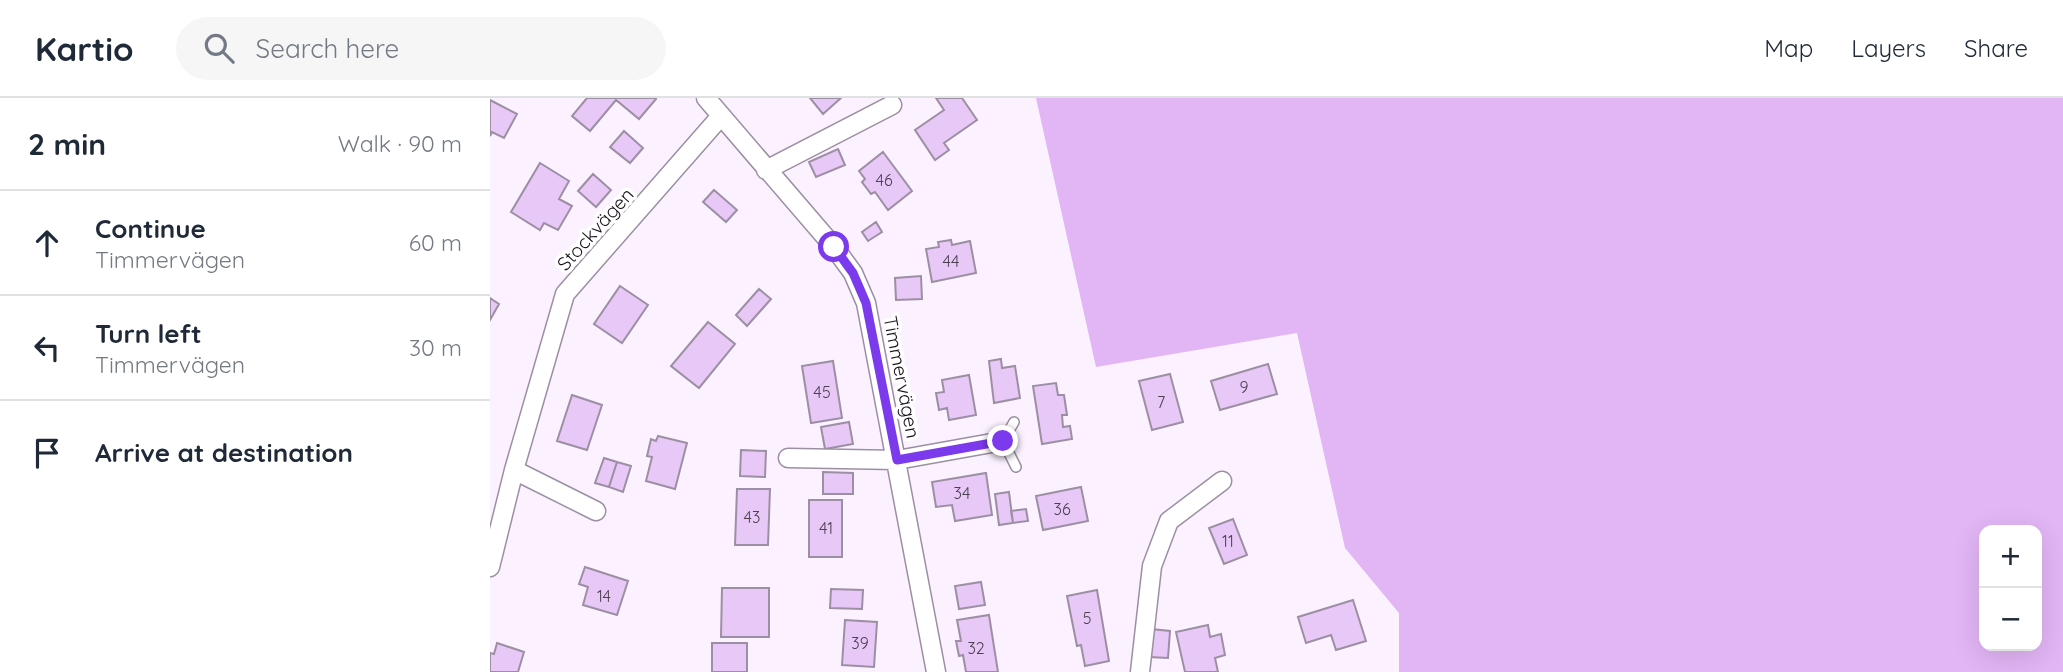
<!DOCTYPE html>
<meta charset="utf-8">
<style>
body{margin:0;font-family:Quicksand,sans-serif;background:#f6f6f7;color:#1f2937}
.controls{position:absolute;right:21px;bottom:21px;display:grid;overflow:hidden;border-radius:14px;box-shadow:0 7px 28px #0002}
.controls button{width:63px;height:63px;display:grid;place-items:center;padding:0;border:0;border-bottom:2px solid #e0e1e3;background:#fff;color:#1f2937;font:35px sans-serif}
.stop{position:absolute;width:21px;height:21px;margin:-16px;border:5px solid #7c3aed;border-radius:50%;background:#fff}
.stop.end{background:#7c3aed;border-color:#fff;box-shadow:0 2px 7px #0008}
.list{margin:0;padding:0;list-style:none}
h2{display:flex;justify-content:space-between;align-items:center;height:91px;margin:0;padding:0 28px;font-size:30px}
h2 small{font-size:23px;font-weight:400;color:#747a83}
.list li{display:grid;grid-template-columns:46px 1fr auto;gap:21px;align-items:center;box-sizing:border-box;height:105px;padding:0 28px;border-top:2px solid #e0e1e3}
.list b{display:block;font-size:26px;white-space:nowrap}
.list p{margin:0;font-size:23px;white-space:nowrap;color:#747a83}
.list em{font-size:23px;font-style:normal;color:#747a83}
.icon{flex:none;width:38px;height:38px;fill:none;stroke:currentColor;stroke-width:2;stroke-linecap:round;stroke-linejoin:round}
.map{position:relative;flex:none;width:1573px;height:574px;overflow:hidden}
header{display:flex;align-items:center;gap:42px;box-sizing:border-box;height:98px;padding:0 35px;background:#fff;border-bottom:2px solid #e0e1e3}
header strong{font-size:33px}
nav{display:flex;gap:38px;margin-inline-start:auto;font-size:24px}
.search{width:490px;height:63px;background:#f6f6f7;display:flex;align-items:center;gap:18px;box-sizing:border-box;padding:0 24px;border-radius:38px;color:#747a83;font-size:26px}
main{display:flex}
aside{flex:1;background:#fff}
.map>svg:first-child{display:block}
.green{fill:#e2b5f5;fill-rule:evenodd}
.building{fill:#e8c8f6;stroke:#9d8fa3;stroke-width:2}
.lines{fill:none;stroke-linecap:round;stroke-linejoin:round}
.service-casing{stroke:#9d8fa3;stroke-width:12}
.minor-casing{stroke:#9d8fa3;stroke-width:21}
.service{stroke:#fff;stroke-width:9}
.minor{stroke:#fff;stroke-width:18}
.route{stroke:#7c3aed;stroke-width:9}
.labels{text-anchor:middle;stroke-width:7;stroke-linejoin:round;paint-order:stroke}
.number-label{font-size:16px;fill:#4c4051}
.street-label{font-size:19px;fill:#18131a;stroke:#fff}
</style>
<header>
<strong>Kartio</strong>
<div class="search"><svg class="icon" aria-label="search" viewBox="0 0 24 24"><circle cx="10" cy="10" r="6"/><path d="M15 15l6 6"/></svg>Search here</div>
<nav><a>Map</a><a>Layers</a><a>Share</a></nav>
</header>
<main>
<aside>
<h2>2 min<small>Walk · 90 m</small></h2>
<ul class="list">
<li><svg class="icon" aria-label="ahead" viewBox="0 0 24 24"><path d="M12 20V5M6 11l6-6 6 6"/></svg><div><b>Continue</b><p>Timmervägen</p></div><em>60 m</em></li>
<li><svg class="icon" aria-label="left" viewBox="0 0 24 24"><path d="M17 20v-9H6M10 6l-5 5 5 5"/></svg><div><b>Turn left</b><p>Timmervägen</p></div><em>30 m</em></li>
<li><svg class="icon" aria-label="arrive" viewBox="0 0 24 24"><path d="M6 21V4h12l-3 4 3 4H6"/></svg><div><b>Arrive at destination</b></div></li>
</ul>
</aside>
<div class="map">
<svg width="1573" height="574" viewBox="0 0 1573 574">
<rect width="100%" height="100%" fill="#fbf1ff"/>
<path class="green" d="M546,0H1573V574H909V515L855,450L807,235L606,269ZM1547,432V548H1494V432Z"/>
<path class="building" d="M97,0H165L166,1L149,21L126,2L100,33L82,18Z
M320,0H351L333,16Z
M446,0H472L487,22L454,45L459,52L445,62L425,32L454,12Z
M0,2L27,16L14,40L2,34L0,38Z
M134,33L153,50L140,65L120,49Z
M348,51L355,67L326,79L319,64Z
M393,54L422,93L398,112L385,94L381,96L372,84L375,81L369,73Z
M50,65L79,83L69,101L82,108L68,132L54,125L50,132L21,114Z
M103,76L121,92L106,109L88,93Z
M224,92L247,112L236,124L213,104Z
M386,124L392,134L378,143L372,134Z
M461,142L462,147L480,143L486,175L442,184L436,151L449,149L448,144Z
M431,178L432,201L406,202L405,180Z
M130,188L158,207L132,245L104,226Z
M269,191L281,201L257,228L246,217Z
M0,200L9,206L0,222Z
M218,224L245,246L209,290L181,268Z
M511,261L512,270L525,268L530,300L504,305L499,263Z
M343,263L352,320L321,325L312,268Z
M778,266L787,296L730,312L721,283Z
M680,276L693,324L662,332L649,283Z
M479,277L486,317L459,322L457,310L449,312L446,295L454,294L452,282Z
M566,285L568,297H574L577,317H572L573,329L580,328L582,341L552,346L543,288Z
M82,297L112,307L97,352L67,343Z
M359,324L363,346L335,351L331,329Z
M168,338L197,345L185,391L156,383L162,359L157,358L161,341L166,343Z
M251,352L276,353L275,379L250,378Z
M114,360L127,364L119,389L105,385Z
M127,364L141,368L133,394L119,389Z
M333,374L363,375V396H333Z
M496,375L502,417L465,423L462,407L446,409L442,384Z
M591,389L598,423L553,432L546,398Z
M247,391H280L278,447H245Z
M519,394L523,425L509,427L505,396Z
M319,402H352V459H319Z
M536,411L538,423L523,425L521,413Z
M743,421L757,457L734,466L719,430Z
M95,469L138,483L127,517L93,507L98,489L89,486Z
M491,484L495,507L469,511L465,488Z
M232,490H279V539H231Z
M341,491L373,492L372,511L340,510Z
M607,492L619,563L595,568L591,547L587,548L577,498Z
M863,502L876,543L846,552L841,537L816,545L808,519Z
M499,517L508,574H476L473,557L469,558L466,543H471L467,522Z
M355,522L387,524L384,569L352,567Z
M718,527L720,539L731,536L735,557L725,560L728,574H695L686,534Z
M661,531L680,533L678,560L659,559Z
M7,545L34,554L28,574H0V555L4,556Z
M222,545H257V574H222Z"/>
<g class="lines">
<g class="service-casing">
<path id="service" d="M524,324L513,343L526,369"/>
</g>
<g class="minor-casing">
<path id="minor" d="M216,0L344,149L363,175L376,205L446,574
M276,72L402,7
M298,360L407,362L513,343
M24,372L106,413
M0,469L24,372L75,196L231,18
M650,574L662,468L679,423L732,383"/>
</g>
<use href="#service" class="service"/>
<use href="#minor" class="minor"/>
</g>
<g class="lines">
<path class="route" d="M344,149L363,175L376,205L407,362L513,343"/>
</g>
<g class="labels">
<g class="number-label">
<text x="394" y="88">46</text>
<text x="461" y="169">44</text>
<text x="754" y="295">9</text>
<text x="332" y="300">45</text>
<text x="671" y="310">7</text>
<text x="472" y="401">34</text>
<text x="572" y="417">36</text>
<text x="262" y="425">43</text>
<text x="336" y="436">41</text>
<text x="738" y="449">11</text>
<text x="114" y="504">14</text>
<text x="597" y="526">5</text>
<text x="370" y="551">39</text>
<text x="486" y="556">32</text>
</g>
<g class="street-label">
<text transform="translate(105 131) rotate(-48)" y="7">Stockvägen</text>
<text transform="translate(412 279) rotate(79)" y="7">Timmervägen</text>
</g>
</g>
</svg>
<div class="controls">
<button>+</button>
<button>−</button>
</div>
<div class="stop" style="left:344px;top:149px"></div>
<div class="stop end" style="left:513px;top:343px"></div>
</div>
</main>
